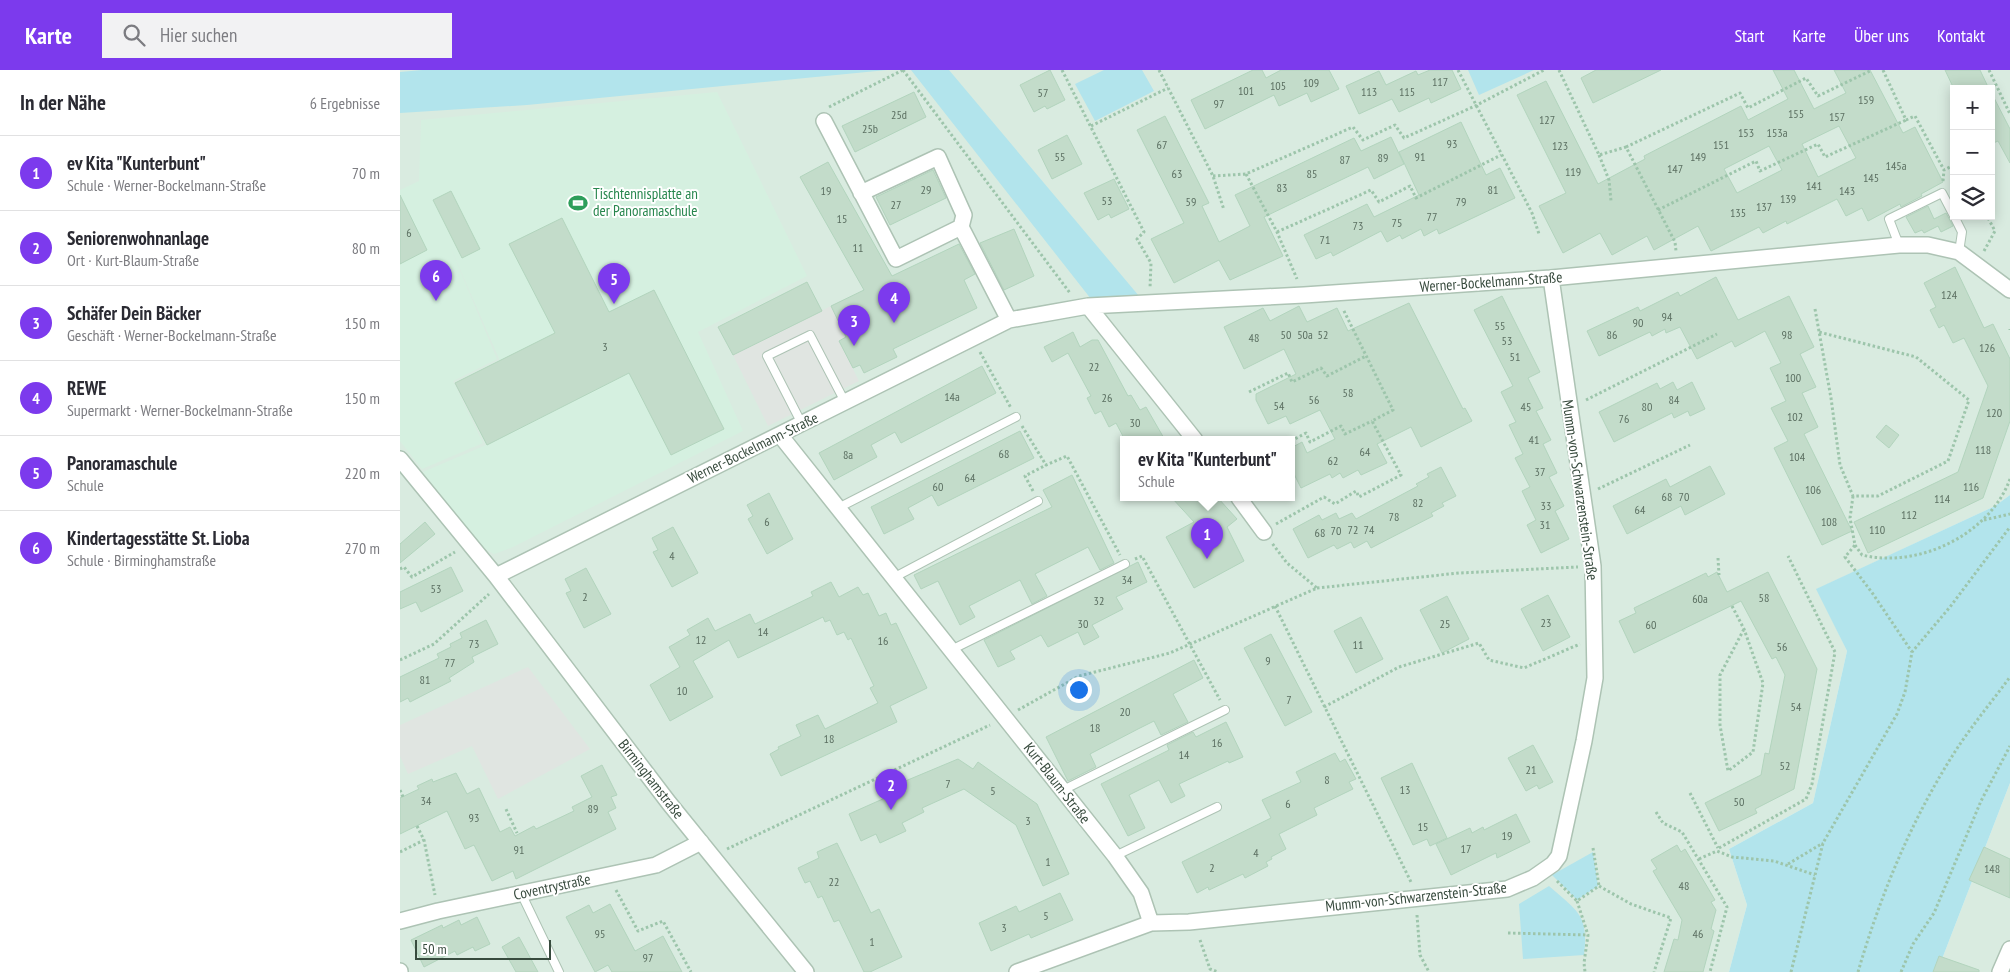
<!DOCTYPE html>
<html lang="de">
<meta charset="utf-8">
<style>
body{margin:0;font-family:"PT Sans Narrow",sans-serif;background:#f2f2f3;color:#2b2b33}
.controls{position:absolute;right:15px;top:15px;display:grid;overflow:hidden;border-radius:0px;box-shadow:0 2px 12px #0003}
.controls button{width:45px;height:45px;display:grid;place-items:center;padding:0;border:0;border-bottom:1px solid #e1e1e2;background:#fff;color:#2b2b33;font:25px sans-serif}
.scale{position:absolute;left:15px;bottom:12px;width:136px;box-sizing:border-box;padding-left:5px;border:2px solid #384b3e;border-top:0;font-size:14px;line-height:18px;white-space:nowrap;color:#384b3e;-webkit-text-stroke:4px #fff;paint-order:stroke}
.you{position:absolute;left:678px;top:619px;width:18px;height:18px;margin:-12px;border:4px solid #fff;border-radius:50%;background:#1a73e8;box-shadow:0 0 0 8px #1a73e833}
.badge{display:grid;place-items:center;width:32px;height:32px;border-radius:50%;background:#7c3aed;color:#fff;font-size:16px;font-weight:700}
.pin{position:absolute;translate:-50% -41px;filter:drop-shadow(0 1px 2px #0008)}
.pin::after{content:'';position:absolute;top:26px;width:18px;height:15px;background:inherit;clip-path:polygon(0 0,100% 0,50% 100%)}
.popup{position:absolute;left:720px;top:366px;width:175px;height:65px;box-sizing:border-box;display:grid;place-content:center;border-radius:0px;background:#fff;filter:drop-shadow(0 1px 4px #0005);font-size:16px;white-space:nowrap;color:#7c7c81}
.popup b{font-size:19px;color:#2b2b33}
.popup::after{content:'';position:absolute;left:50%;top:100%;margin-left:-10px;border:10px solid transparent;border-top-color:#fff}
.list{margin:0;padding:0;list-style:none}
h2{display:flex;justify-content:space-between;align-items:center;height:65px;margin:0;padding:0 20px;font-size:21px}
h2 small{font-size:16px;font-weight:400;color:#7c7c81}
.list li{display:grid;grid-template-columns:32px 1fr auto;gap:15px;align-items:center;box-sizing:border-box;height:75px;padding:0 20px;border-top:1px solid #e1e1e2}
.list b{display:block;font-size:19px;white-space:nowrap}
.list p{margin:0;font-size:16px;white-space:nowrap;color:#7c7c81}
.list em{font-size:16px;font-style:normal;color:#7c7c81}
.icon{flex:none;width:28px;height:28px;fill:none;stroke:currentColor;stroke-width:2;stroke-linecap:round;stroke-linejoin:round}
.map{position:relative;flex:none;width:1610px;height:902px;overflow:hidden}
header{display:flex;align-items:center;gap:30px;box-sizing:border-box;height:70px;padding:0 25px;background:#7c3aed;color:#fff}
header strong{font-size:24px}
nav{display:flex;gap:28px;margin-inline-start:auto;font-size:18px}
.search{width:350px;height:45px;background:#f2f2f3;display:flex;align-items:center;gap:12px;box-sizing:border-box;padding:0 18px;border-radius:0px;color:#7c7c81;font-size:19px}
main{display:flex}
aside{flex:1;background:#fff}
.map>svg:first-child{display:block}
.residential{fill:#d9ebe0;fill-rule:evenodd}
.education{fill:#d5f0e0}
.green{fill:#b2e4ec}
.parking{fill:#e0e5e1}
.building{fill:#c3dcca;stroke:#b2d4bd;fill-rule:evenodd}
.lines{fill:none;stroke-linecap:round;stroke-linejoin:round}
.lane-casing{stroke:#adc3b4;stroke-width:10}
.street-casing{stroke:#adc3b4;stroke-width:18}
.path{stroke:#9dc5ab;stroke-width:3;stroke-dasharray:2.5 2.5;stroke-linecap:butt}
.lane{stroke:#fff;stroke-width:8}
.street{stroke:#fff;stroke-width:15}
.labels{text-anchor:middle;stroke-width:4;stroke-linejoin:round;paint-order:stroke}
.number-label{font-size:12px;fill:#5b6f61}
.leisure-label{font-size:15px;fill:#27864d;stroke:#fff;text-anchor:start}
.street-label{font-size:15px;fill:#384b3e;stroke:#fff}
</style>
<header>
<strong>Karte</strong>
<div class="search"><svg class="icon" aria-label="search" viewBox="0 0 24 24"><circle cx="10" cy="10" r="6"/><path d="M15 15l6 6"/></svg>Hier suchen</div>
<nav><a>Start</a><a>Karte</a><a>Über uns</a><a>Kontakt</a></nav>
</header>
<main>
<aside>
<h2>In der Nähe<small>6 Ergebnisse</small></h2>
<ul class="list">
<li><span class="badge">1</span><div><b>ev Kita &quot;Kunterbunt&quot;</b><p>Schule · Werner-Bockelmann-Straße</p></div><em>70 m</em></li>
<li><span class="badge">2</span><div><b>Seniorenwohnanlage</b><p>Ort · Kurt-Blaum-Straße</p></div><em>80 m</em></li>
<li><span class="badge">3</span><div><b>Schäfer Dein Bäcker</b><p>Geschäft · Werner-Bockelmann-Straße</p></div><em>150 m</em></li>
<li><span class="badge">4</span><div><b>REWE</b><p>Supermarkt · Werner-Bockelmann-Straße</p></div><em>150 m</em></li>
<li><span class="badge">5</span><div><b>Panoramaschule</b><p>Schule</p></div><em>220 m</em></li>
<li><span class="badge">6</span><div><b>Kindertagesstätte St. Lioba</b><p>Schule · Birminghamstraße</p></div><em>270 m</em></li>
</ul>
</aside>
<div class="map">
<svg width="1610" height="902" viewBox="0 0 1610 902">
<rect width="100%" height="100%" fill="#ebf6f0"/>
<path class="residential" d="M0,0H1610V425L1595,436L1417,519L1447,581L1413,733L1329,779L1347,835L1329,902H0ZM1554,19H1591V146H1554ZM723,370H891V428H723Z
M1610,713V902H1537Z"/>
<path class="education" d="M317,22L407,206L298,262L343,361L111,478L94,484L80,476L23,402L86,375L55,313L100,291L49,174L97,289L53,311L83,373L22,399L0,371V120L19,111L21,50Z"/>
<path class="green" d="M22,0H487L127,35L0,43V2Z
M511,0H549L739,226L691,229Z
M704,0H742L754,21L695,51L675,14Z
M1068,0H1134L1079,25Z
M1610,425V713L1537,902H1329L1347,835L1329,779L1413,733L1447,581L1416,519L1595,436Z
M1193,782L1198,816L1177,830L1152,805Z
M1149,816C1177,841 1189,844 1184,885L1123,889L1119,834Z"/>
<path class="parking" d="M431,236L446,267L439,271L459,311L368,356L333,285Z
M128,597L190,679L98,729L72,676L8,704L0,686V655Z"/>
<path class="building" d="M650,0L665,30L647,39L645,36L634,42L620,15Z
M853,0H862L866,8L881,0H929L939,19L911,32L907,23L879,36L874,25L805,59L791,30Z
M1030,0H1052L1061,19L1031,33L1029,28L999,42L992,29L959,44L946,16L979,1L986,15L1016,1L1018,5Z
M1196,0H1261L1193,33L1181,8Z
M1373,0H1394L1414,39L1446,23L1434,0H1470L1503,63L1515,57L1543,112L1521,124L1522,126L1501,137L1500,134L1468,151L1462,138L1446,146L1437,129L1387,154L1386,151L1363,163L1359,157L1311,181L1298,156L1254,180L1247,166L1212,185L1200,163L1163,183L1139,136L1166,123L1117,25L1146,11L1198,114L1245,89L1244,86L1341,36L1348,50L1388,29ZM1439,56L1456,88L1418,107L1402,74ZM1369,76L1382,100L1337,123L1324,99Z
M1545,0H1580L1589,19H1554Z
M514,22L526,47L455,82L442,56Z
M1591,22L1610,59V93L1598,71L1591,74Z
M765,46L809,133L802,136L819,172L850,156L835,125L954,68L961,81L991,67L1004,94L974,109L968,97L864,147L883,186L830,210L819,190L774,213L751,169L784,153L737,60Z
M1061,52L1086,105L1100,98L1115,128L1039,164L1037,159L1024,166L1021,159L1002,169L1000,165L987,172L981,161L933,186L931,182L916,189L904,165L967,134L974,147L1019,125L999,82Z
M667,65L682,94L652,109L638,80Z
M428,92L492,206L559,174L575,204L564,210L577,238L493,279L497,287L464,303L460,295L453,298L439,271L446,267L431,236L464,220L400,107Z
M533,100L546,128L490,155L476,127Z
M714,109L729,139L711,148L709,144L698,150L684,123Z
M51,121L80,179L62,188L33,130Z
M0,125L27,180L0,194Z
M1528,136L1534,149L1546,143L1553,156L1541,162L1538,156L1524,163L1522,160L1515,163L1506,147Z
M162,148L209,242L254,220L324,359L271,385L229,303L87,375L55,313L155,263L109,174Z
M614,159L634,206L604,220L580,173Z
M1555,197L1584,258L1593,254L1610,289V351L1583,428L1468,483L1454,452L1558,402L1588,316L1564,268L1553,273L1544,255L1539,258L1530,240L1536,237L1524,213Z
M1316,207L1338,250L1389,226L1414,277L1400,284L1416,317L1402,323L1418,357L1404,364L1452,461L1422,475L1374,378L1388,371L1371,338L1386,331L1370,298L1381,293L1365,261L1335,277L1332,271L1297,289L1280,257L1266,263L1265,259L1252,266L1250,262L1199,286L1187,261L1238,237L1240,241L1278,222L1280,226Z
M407,212L422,241L333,285L318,257Z
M1102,226L1140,302L1128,308L1143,338L1136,341L1151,370L1143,374L1157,403L1149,407L1164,436L1155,441L1169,469L1141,483L1127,455L1136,450L1122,421L1130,417L1115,388L1123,384L1109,355L1116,352L1101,322L1113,316L1074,240Z
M1009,233L1063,339L1065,338L1072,351L1021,377L1011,357L977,374L987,393L961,405L958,400L943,408L940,403L932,408L930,404L901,418L891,398V378L902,372L907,383L935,369L920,340L890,354L886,346L868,354L856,330V324L896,304L884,279L844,299L824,257L863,238L870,251L899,236L907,252L937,238L948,261Z
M673,262L680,277L692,270H698L728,326L731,325L740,340L746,337L765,370H725L716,353L709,357L701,341L695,344L687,328L691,326L668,283L652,292L644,277Z
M582,296L596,323L501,373L495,362L471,375L477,387L434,410L419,383Z
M1273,312L1277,320L1292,312L1305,339L1290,346L1288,341L1274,348L1272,343L1214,372L1199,342L1257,313L1260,319Z
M1486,355L1499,365L1489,378L1476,367Z
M620,361L634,388L538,436L532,425L508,438L514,449L484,464L471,437Z
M1310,396L1325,424L1285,445L1281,436L1227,464L1213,436L1266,409L1270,417Z
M1041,397L1056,426L1042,433L1044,436L1031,443L1033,446L971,478L967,471L954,478L951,472L937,479L934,475L908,488L893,459L919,445L922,450L936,443L939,449L952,443L956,449L1018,416L1016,414L1029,407L1027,404Z
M672,405L714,493L700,500L688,477L635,504L647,526L632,534L620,510L569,536L575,547L560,555L538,511L521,519L514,505L652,437L643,420Z
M369,423L393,469L367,484L348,449L353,446L347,435Z
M772,428H818L837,449L827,457L844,491L794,518L766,467L794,452Z
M25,452L35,464L0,493V474Z
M273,457L298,503L272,517L253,482L258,480L252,468Z
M738,492L747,512L716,527L723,539L692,555L699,567L684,575L678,562L648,577L641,565L610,581L615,589L598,597L584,570Z
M51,497L63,521L21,542L16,532L0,539V522Z
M186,498L211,544L184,558L166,523L171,521L165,509Z
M1317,502L1327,522L1368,502L1417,599L1394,719L1355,739L1357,743L1319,761L1305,733L1361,705L1365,683L1369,684L1385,605L1376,587L1372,589L1341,531L1234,583L1219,551L1236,543L1234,538L1306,503L1308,507Z
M431,512L439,527L458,517L463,525L468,523L479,546L486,543L491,555L496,553L527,618L490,636L497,652L381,706L370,684L379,679L378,677L401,666L396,655L418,645L425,659L478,633L470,618L474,616L451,568L448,570L444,562L437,565L430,550L425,552L423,547L338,588L329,570L293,591L313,627L270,651L250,615L280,597L269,577L290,565L287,560L308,548L315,561L350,544L355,554L413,526L411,522Z
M1148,525L1170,567L1143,581L1121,539Z
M1047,526L1069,569L1042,583L1020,540Z
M961,547L983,589L956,603L934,561Z
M86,550L98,574L72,587L74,592L49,608L51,611L10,632L8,628L0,632V607L39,588L37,584L51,577L50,574L62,568L60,563Z
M871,564L912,642L885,656L844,578Z
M794,590L803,608L773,624L788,652L761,665L754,651L738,659L690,684L696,697L668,711L646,667Z
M826,652L843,687L829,693L828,691L779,714L785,726L771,733L759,710L729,725L745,758L728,766L701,714L769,680L767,675L793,662L796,667Z
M1133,675L1153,712L1139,719L1137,715L1126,721L1108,688Z
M935,683L940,692L945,689L956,709L949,712L953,719L914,738L917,745L879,764L886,779L871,787L872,789L866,792L868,796L845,808L843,804L809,820L808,817L797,823L782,792L871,748L862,730L901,712L896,702Z
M558,689L573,699L578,692L637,734L669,804L643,816L616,755L564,719L522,738L524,742L502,753L506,761L480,773L476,764L461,771L449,744L494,724L491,717Z
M1012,693L1047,768L1030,776L1027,769L1013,775L981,708Z
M202,695L217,725L211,727L216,738L208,742L216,759L116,809L113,801L92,811L74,775L65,779L47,741L0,764V728L19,719L17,716L32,709L33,712L56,703L67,724L79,718L100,762L110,757L115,766L134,756L136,759L174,741L172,737L192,727L181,706Z
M1116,744L1130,772L1097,788L1096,783L1051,805L1036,774L1070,758L1072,763L1083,757L1084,760Z
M437,773L471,843L479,839L502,887L470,902H464L439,850L434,852L422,826L418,828L410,811L405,813L398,798L419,788L417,782Z
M1277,775L1281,782L1285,779L1315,830L1311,832L1316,840L1311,859L1314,861L1303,902H1264L1274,869L1278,870L1282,850L1253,801L1257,799L1251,790Z
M1584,777L1610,789V828L1569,810Z
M660,823L673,850L631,868L629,864L591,881L579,853L616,836L619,842Z
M210,834L235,881L263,866L282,902H212L208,895L195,902L166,847L189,835L193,843Z
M77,847L90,874L75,881L73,877L57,885L55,881L24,897L11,870L42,855L43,858L59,850L61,855Z
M119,867L138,902H116L102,877Z
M1539,886L1579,900V902H1533Z"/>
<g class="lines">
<g class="lane-casing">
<path id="lane" d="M1554,146L1562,162L1559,182
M1499,175L1489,149L1542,123L1554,146
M402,354L367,286L410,265L445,332
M438,438L616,347
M493,508L638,431
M553,579L725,494
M663,720L825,640
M715,786L817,737
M121,823L159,902"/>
</g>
<g class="street-casing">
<path id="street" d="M424,51L496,189L561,157L609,250
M461,123L538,87L564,145L561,157
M688,236L795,370
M380,365L715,786L741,823L751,853
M0,389L96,506L269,733L406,902
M839,428L864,462
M96,506L609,250L688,236L904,225L1151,208L1499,175H1528L1559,182L1610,220
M0,851L38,841L256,795L301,772
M0,901V902
M617,902L751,853L789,852L1107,819L1133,808L1153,794L1159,786L1184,671L1195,608L1193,496L1151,208
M1600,902L1610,879"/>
</g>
<path class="path" d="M503,0L670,223
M662,0L744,162L737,169L751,193L750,218
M759,0L813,106L824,140
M1058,0L1132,143L1139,164
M1159,0L1199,85L1226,77L1275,172L1276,181
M1483,0L1506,50L1515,46L1544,100L1554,95
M1589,0L1610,44
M429,37L503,0
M691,56L768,18
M1226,77L1340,23L1348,38L1406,8L1418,26L1472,0
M1199,85L1209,110L1211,131
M846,104L877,162L897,209
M813,106L846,104L953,57L963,70L995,55L1004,68L1075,36L1144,0
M1543,111L1544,100
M1258,140L1356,91L1360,101L1418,74L1425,87L1506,50
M877,162L971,120L979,132L1010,116L1016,128L1101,85
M1584,181L1595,161L1587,146
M1415,239L1431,328L1440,395L1453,426H1478L1548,391L1569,330L1516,287L1419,262
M1610,259V260
M580,282L611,338
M849,322L888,303L892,312L921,298L927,306L966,286
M1186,330L1317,264
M622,356L646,395L667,386L720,485
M891,371L906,363L910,372L941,356L945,364L972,351
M1198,419L1290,375
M633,421L625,406L646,395
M1453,426L1450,448L1455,475L1445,487L1473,524L1512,582
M1584,450L1610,444
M876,454L924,427L935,434L956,421L959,427L1001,405L972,351L993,340L943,239
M1455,475L1462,485C1519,499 1590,464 1610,409
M1318,488L1319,505
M735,489L742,486L820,630
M0,499L4,497L12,507L55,482
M917,518L1059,503L1178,497
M875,536L1012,814
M1332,536L1344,559L1363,613L1353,682L1328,701L1320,655V605L1344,559
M0,590L34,574L89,524
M924,637L999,597L1079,573L1089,590L1124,598L1180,574
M618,640L679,606L770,583L917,518L887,493L872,473
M0,720L3,727
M1290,723L1318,778
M106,739L117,763
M1256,742L1263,753L1282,762L1327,837L1310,902
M17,756L24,770L35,825
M1193,778L1199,816
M1319,778L1406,729L1412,714L1435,582L1388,486
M327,779L590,655
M0,782L24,770
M1299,789L1317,781L1332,787L1374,791L1415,805
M1388,794L1423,773
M1157,811L1177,831L1199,816L1231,834L1271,848L1254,902
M216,820L238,861L263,851L291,902
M1177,831L1188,865L1184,893L1185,902
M1017,845L1020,885L1029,902
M1108,863L1188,865
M800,870L810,899L818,902
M1391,902L1423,773L1497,644L1505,622L1512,582L1550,537L1610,457
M1458,902C1481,823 1513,746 1558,677C1574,653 1593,630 1610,607
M1501,902L1513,874L1534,843L1581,731L1610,676"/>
<use href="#lane" class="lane"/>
<use href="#street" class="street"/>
</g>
<defs>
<g id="stadium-bare" transform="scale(1.5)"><path d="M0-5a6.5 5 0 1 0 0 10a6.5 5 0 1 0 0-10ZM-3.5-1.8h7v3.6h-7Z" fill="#2e9e5b" stroke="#fff" stroke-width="2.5" paint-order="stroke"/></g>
</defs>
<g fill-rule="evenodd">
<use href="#stadium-bare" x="178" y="133"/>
</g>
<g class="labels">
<g class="number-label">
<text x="1040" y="16">117</text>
<text x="911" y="17">109</text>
<text x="878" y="20">105</text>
<text x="846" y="25">101</text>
<text x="969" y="26">113</text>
<text x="1007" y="26">115</text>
<text x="643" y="27">57</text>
<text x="1466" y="34">159</text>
<text x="819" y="38">97</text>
<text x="1396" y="48">155</text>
<text x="499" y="49">25d</text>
<text x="1437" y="51">157</text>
<text x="1147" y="54">127</text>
<text x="470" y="63">25b</text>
<text x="1346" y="67">153</text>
<text x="1377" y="67">153a</text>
<text x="1052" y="78">93</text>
<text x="762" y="79">67</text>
<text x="1321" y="79">151</text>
<text x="1160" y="80">123</text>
<text x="660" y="91">55</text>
<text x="1020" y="91">91</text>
<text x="1298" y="91">149</text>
<text x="983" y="92">89</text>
<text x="945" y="94">87</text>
<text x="1496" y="100">145a</text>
<text x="1275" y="103">147</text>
<text x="1173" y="106">119</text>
<text x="777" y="108">63</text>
<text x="912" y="108">85</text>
<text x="1471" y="112">145</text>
<text x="1414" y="120">141</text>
<text x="882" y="122">83</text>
<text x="526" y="124">29</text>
<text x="1093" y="124">81</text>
<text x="426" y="125">19</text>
<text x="1447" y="125">143</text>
<text x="1388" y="133">139</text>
<text x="707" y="135">53</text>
<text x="791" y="136">59</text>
<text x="1061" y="136">79</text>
<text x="496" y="139">27</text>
<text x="1364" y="141">137</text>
<text x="1338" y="147">135</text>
<text x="1032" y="151">77</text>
<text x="442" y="153">15</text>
<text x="997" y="157">75</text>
<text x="958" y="160">73</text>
<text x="9" y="167">6</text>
<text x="925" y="174">71</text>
<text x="458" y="182">11</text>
<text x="1549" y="229">124</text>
<text x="1267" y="251">94</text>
<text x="1238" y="257">90</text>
<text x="1100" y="260">55</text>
<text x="886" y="269">50</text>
<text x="905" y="269">50a</text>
<text x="923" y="269">52</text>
<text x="1212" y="269">86</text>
<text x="1387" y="269">98</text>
<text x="854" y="272">48</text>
<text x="1107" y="275">53</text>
<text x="205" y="281">3</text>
<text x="1587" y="282">126</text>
<text x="1115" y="291">51</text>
<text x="694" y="301">22</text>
<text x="1393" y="312">100</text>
<text x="948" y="327">58</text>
<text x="552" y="331">14a</text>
<text x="707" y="332">26</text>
<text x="914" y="334">56</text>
<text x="1274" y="334">84</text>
<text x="879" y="340">54</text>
<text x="1126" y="341">45</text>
<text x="1247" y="341">80</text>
<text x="1594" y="347">120</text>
<text x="1395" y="351">102</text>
<text x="1224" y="353">76</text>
<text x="735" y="357">30</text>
<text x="1134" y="374">41</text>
<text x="1583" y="384">118</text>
<text x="965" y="386">64</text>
<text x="604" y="388">68</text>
<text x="448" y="389">8a</text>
<text x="1397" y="391">104</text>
<text x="933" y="395">62</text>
<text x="1140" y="406">37</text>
<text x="570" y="412">64</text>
<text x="538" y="421">60</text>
<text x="1571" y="421">116</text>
<text x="1413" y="424">106</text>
<text x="1267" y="431">68</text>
<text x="1284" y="431">70</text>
<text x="1542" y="433">114</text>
<text x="1018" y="437">82</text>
<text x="1146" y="440">33</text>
<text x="1240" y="444">64</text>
<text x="1509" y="449">112</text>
<text x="994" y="451">78</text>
<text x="367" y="456">6</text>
<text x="1429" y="456">108</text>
<text x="1145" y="459">31</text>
<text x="953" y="464">72</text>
<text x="969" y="464">74</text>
<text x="1477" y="464">110</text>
<text x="936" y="465">70</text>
<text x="920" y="467">68</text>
<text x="272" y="490">4</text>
<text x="727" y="514">34</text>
<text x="36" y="523">53</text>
<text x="185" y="531">2</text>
<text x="1364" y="532">58</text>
<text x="1300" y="533">60a</text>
<text x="699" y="535">32</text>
<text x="1146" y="557">23</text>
<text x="683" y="558">30</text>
<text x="1045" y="558">25</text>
<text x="1251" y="559">60</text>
<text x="363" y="566">14</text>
<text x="301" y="574">12</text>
<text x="483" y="575">16</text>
<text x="74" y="578">73</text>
<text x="958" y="579">11</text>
<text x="1382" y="581">56</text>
<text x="868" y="595">9</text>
<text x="50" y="597">77</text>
<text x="25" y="614">81</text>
<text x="282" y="625">10</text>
<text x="889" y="634">7</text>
<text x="1396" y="641">54</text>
<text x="725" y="646">20</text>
<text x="695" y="662">18</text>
<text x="429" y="673">18</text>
<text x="817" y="677">16</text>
<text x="784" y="689">14</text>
<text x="1385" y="700">52</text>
<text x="1131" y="704">21</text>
<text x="927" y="714">8</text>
<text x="548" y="718">7</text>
<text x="1005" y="724">13</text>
<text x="593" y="725">5</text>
<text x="26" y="735">34</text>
<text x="1339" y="736">50</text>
<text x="888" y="738">6</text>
<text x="193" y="743">89</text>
<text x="74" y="752">93</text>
<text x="628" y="755">3</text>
<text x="1023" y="761">15</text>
<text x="1107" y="770">19</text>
<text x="1066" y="783">17</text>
<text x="119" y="784">91</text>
<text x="856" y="787">4</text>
<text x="648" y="796">1</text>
<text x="812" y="802">2</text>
<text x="1592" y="803">148</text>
<text x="434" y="816">22</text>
<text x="1284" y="820">48</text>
<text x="646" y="850">5</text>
<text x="604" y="862">3</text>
<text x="200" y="868">95</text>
<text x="1298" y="868">46</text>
<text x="472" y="876">1</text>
<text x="248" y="892">97</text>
</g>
<g class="leisure-label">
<text x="193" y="129">Tischtennisplatte an<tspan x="193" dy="17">der Panoramaschule</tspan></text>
</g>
<g class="street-label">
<text transform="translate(1091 212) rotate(-4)" y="5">Werner-Bockelmann-Straße</text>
<text transform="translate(353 378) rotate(-26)" y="5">Werner-Bockelmann-Straße</text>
<text transform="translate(1180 420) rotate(82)" y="5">Mumm-von-Schwarzenstein-Straße</text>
<text transform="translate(251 709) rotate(52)" y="5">Birminghamstraße</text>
<text transform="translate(657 713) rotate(52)" y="5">Kurt-Blaum-Straße</text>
<text transform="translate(152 817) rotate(-12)" y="5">Coventrystraße</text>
<text transform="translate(1016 827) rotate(-6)" y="5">Mumm-von-Schwarzenstein-Straße</text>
</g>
</g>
</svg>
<div class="controls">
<button>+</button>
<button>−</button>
<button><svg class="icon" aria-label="layers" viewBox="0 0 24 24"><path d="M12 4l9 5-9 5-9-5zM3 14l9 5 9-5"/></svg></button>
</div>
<div class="scale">50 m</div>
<div class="you"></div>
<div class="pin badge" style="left:807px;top:489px">1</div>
<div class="popup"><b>ev Kita &quot;Kunterbunt&quot;</b>Schule</div>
<div class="pin badge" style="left:491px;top:740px">2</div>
<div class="pin badge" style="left:454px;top:276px">3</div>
<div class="pin badge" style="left:494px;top:253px">4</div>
<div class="pin badge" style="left:214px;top:234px">5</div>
<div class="pin badge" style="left:36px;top:231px">6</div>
</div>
</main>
